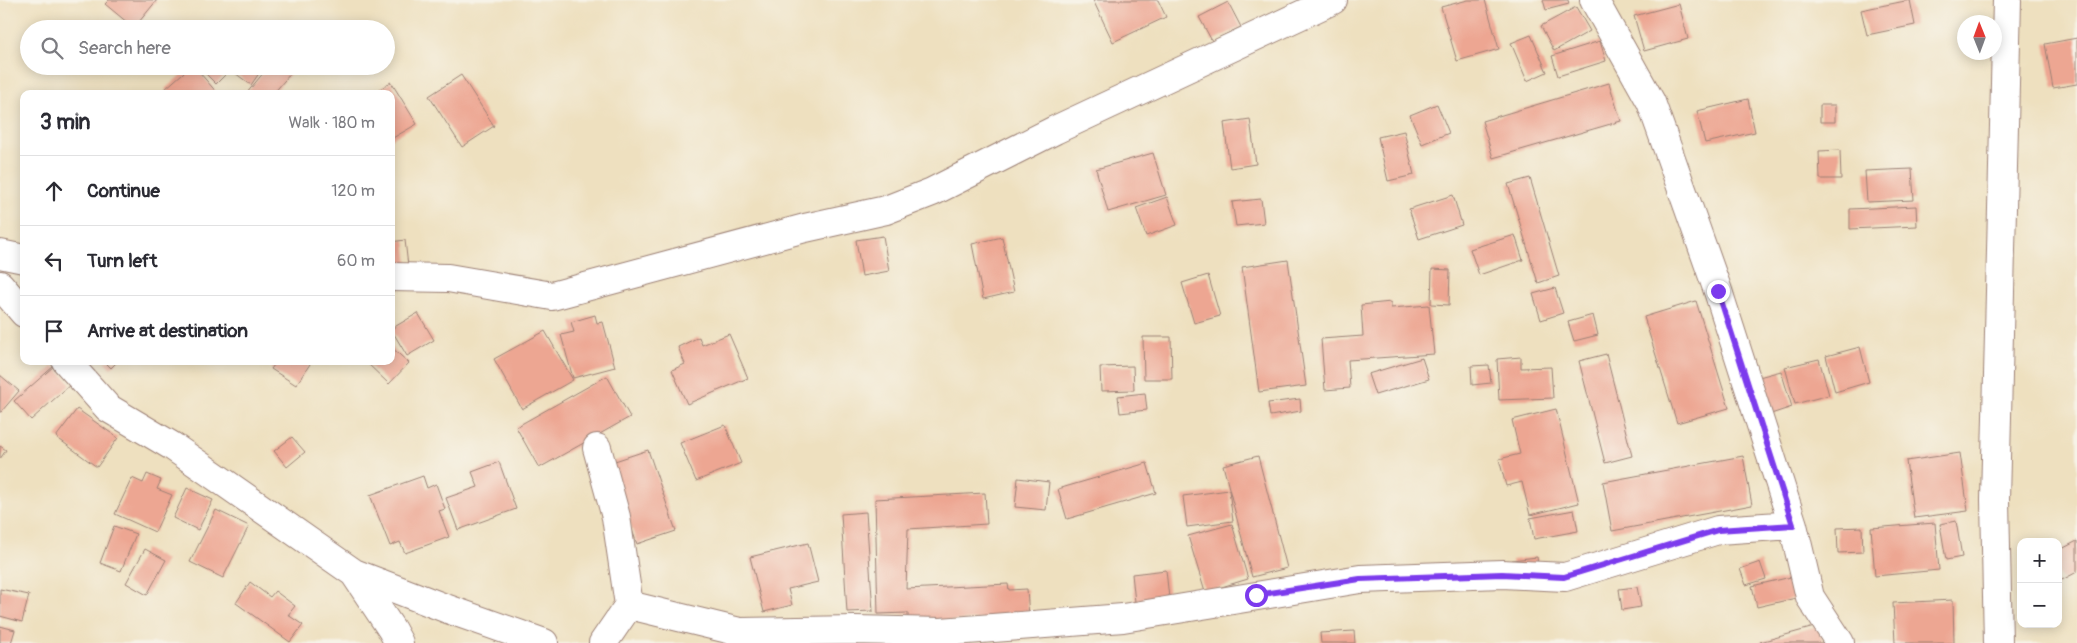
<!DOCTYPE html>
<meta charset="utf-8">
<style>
body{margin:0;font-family:Pangolin,sans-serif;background:#f7f7f7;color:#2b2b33}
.controls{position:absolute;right:15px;bottom:15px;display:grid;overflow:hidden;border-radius:10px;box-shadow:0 2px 12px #0003}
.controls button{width:45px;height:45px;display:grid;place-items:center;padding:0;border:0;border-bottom:1px solid #e1e1e2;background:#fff;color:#2b2b33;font:25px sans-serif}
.compass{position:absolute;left:1957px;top:15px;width:45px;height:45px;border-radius:50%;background:#fff;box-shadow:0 2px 12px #0003;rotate:359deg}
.stop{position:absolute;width:15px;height:15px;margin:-11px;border:4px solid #7c3aed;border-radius:50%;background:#fff}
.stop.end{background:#7c3aed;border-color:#fff;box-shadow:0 1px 5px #0008}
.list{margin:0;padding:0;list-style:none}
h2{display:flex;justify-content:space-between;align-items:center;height:65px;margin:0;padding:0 20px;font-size:21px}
h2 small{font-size:16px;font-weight:400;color:#7c7c81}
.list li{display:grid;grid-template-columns:32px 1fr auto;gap:15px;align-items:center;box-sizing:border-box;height:70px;padding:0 20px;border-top:1px solid #e1e1e2}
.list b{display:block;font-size:19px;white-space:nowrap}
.list em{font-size:16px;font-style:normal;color:#7c7c81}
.icon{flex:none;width:28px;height:28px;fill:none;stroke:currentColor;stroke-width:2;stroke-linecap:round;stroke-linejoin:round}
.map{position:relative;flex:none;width:2077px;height:643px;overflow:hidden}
.search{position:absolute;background:#fff;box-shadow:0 2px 12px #0003;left:20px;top:20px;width:375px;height:55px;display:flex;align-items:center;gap:12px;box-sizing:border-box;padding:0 18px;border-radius:28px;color:#7c7c81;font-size:19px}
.panel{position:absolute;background:#fff;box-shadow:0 2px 12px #0003;left:20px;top:90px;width:375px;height:275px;border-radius:10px}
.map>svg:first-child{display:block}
.building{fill:#eda692}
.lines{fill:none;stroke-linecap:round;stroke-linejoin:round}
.minor-casing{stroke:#9c8075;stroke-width:30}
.minor{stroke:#fff;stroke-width:28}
.route{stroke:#7c3aed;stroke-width:6}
</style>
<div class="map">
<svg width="2077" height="643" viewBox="0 0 2077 643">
<rect width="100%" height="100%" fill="#f7f3e8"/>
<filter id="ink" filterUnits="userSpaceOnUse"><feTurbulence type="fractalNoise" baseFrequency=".02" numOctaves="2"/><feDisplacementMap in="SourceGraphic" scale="10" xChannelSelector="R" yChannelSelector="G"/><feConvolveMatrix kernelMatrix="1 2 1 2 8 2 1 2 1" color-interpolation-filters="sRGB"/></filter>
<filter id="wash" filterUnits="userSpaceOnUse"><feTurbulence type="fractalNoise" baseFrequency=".0096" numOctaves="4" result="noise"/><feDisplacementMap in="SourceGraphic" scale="20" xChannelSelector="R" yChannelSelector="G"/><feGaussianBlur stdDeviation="1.12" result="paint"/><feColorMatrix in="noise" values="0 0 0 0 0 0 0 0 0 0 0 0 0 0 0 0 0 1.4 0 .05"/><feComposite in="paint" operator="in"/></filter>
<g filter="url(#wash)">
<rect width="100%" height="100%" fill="#eee0bf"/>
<g id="blocks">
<path class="building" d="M109,0H157L134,28L105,4Z
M1093,0H1158L1166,17L1113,42Z
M1468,0H1485L1499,49L1457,61L1441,7Z
M1543,0H1568L1569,4L1546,10Z
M1910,0L1915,25L1867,35L1861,10Z
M1228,2L1241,27L1212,41L1199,17Z
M1679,4L1688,39L1644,51L1634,16Z
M1576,7L1590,31L1554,51L1541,26Z
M1531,35L1547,72L1527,81L1511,43Z
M2077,38V84L2053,88L2045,44Z
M1600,41L1606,61L1558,76L1552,56Z
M191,66H194L218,94H170L165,89Z
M198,66H234L216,84Z
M240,66H264L251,85L235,73Z
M269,66H280L290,74L273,94H246Z
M461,75L494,126L462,147L429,96Z
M391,82L417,124L391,139V94H372Z
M1609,83L1621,121L1493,158L1482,121Z
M1748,99L1755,132L1705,143L1697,111Z
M1437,104L1449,133L1422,144L1410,115Z
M1820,105H1835V122H1820Z
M1250,119L1256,164L1230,168L1224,123Z
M1404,131L1414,175L1388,181L1378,137Z
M1840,150L1841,179H1820L1819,151Z
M1153,153L1166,195L1108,212L1096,169Z
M1912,169L1914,200L1867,202L1865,171Z
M1530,178L1559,276L1538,283L1508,184Z
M1453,195L1462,225L1419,239L1409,209Z
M1167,197L1177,225L1146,236L1136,208Z
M1261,199L1264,223L1236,226L1232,202Z
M1916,206L1917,226L1850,229V209Z
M1515,235L1523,260L1479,275L1470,249Z
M883,236L889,271L862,276L856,240Z
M1002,237L1014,292L983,299L972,244Z
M405,240L408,266L391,269V242Z
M1288,260L1306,386L1259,392L1242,267Z
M1432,269L1450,270L1449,305L1431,304Z
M1208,275L1220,316L1194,323L1182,283Z
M1555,288L1563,313L1541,320L1533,294Z
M1696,301L1729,408L1677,423L1644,317Z
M1391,302V308L1429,305L1434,354L1348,360L1350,388L1325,390L1321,339L1363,336L1361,305Z
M418,313L434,340L407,356L391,329Z
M595,315L597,323L603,322L615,367L573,378L561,335L574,332L571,322Z
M1593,315L1598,335L1574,341L1568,322Z
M545,331L573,380L522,409L494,359Z
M729,334L748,378L687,404L672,370L685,364L678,347L699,337L702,345Z
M1143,337H1171L1172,379H1144Z
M391,347L409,363L389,384L365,361H391Z
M1860,347L1869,382L1835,392L1826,356Z
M1606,354L1632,456L1605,463L1579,361Z
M1521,357V368L1551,367L1553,398L1499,400L1497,359Z
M1422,358L1429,379L1375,395L1368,374Z
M1819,359L1829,395L1795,404L1785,367Z
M104,361H118L111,368Z
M277,361H312L296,385L271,369Z
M1489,365L1491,383L1472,385L1471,366Z
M54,366L71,384L31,420L14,401Z
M1133,366L1134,390L1101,391L1100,367Z
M1781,371L1792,407L1771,414L1759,377Z
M0,375L19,391L1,412H0Z
M607,376L630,417L539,468L516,427Z
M1145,393L1147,410L1120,413L1118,396Z
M1300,399L1301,411L1270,416L1268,403Z
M77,409L118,438L97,467L56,437Z
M1556,409L1579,503L1530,515L1522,482L1506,486L1499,459L1520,454L1512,420Z
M725,425L741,463L696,481L680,443Z
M292,437L305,452L287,467L274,451Z
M0,446L6,450L0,459Z
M648,450L676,531L637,544L609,463Z
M1960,453L1968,511L1914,518L1906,461Z
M1258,456L1287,568L1252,577L1223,465Z
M1743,456L1752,505L1612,531L1603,482Z
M499,462L516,509L458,530L446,498L478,487L472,472Z
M1147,463L1156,493L1067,519L1058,489Z
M147,474L161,480L157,489L172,495L155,532L115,514L132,478L143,483Z
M423,476L427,488L436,484L445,509L439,511L449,537L405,553L400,542L390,546L370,495Z
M1018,478L1049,482L1046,510L1015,507Z
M187,488L213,500L198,530L173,518Z
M1229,490L1233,521L1187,527L1183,496Z
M985,493L987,524L908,529L906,589L1008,584L1009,590L1027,589L1029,617L908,623V613L878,614L875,499Z
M216,510L249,526L223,578L190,562Z
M1574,510L1578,531L1534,539L1530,518Z
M866,512L873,611L847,612L841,514Z
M1956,521L1962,557L1946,560L1940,524Z
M1935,523L1939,570L1875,576L1871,528Z
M1232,524L1248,579L1205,592L1188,536Z
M114,526L136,534L121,571L100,563Z
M1862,527L1863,552L1838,553L1837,528Z
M2077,541V572L2062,580L2058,573V551Z
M808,543L818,582L788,589L792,605L764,612L750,557Z
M145,549L166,560L147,595L126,583Z
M1537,557L1539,571L1514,574L1512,560Z
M1760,562L1766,579L1746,585L1740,569Z
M1166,570L1169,598L1135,602L1132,574Z
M1791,577L1796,598L1757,607L1752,586Z
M250,582L270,597L275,591L295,606L288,615L303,625L290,642L236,603Z
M1637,587L1641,607L1622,610L1619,589Z
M0,589L29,595L22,622L0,616Z
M1953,600L1954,643H1895L1893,603Z
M0,626L15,630L11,643H0Z
M1818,626L1823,643H1760V642Z
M1354,631L1355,643H1321L1320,633Z"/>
</g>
</g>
<g filter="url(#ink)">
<use href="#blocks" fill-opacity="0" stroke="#9c8075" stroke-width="1"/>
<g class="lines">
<g class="minor-casing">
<path id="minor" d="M1594,0L1651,102L1718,291L1793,525L1810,597L1840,643
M0,254L24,259
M391,277L448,278L552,296L805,228L886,210L932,192L1055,130L1333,0
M0,285L24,313
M66,361L108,408L172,446L354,573L392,630L399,643
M597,448L616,517L629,605L603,643
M354,573L445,608L544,643
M629,605L740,632L855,630L941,632L1123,618L1360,579L1502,574L1565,577L1718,530L1793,525
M1998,643L1995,500L2007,0"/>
</g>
<use href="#minor" class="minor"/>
</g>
</g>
<g class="lines" filter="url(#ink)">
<path class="route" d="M1256,595L1360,579L1502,574L1564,577L1718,530L1793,525L1718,291"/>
</g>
</svg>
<div class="controls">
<button>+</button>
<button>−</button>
</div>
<svg class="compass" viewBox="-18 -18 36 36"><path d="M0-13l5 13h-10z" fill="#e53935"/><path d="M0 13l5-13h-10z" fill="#7c7c81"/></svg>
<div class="stop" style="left:1256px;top:595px"></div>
<div class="stop end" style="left:1718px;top:291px"></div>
<div class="search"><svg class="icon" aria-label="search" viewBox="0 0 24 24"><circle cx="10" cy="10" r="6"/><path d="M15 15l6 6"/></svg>Search here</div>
<section class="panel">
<h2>3 min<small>Walk · 180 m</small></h2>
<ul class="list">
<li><svg class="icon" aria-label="ahead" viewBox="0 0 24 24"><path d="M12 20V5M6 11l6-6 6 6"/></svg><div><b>Continue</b></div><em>120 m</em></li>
<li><svg class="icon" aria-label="left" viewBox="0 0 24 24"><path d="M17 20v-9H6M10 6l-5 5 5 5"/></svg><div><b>Turn left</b></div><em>60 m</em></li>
<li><svg class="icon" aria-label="arrive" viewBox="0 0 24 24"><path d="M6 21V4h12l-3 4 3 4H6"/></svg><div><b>Arrive at destination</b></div></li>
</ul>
</section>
</div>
